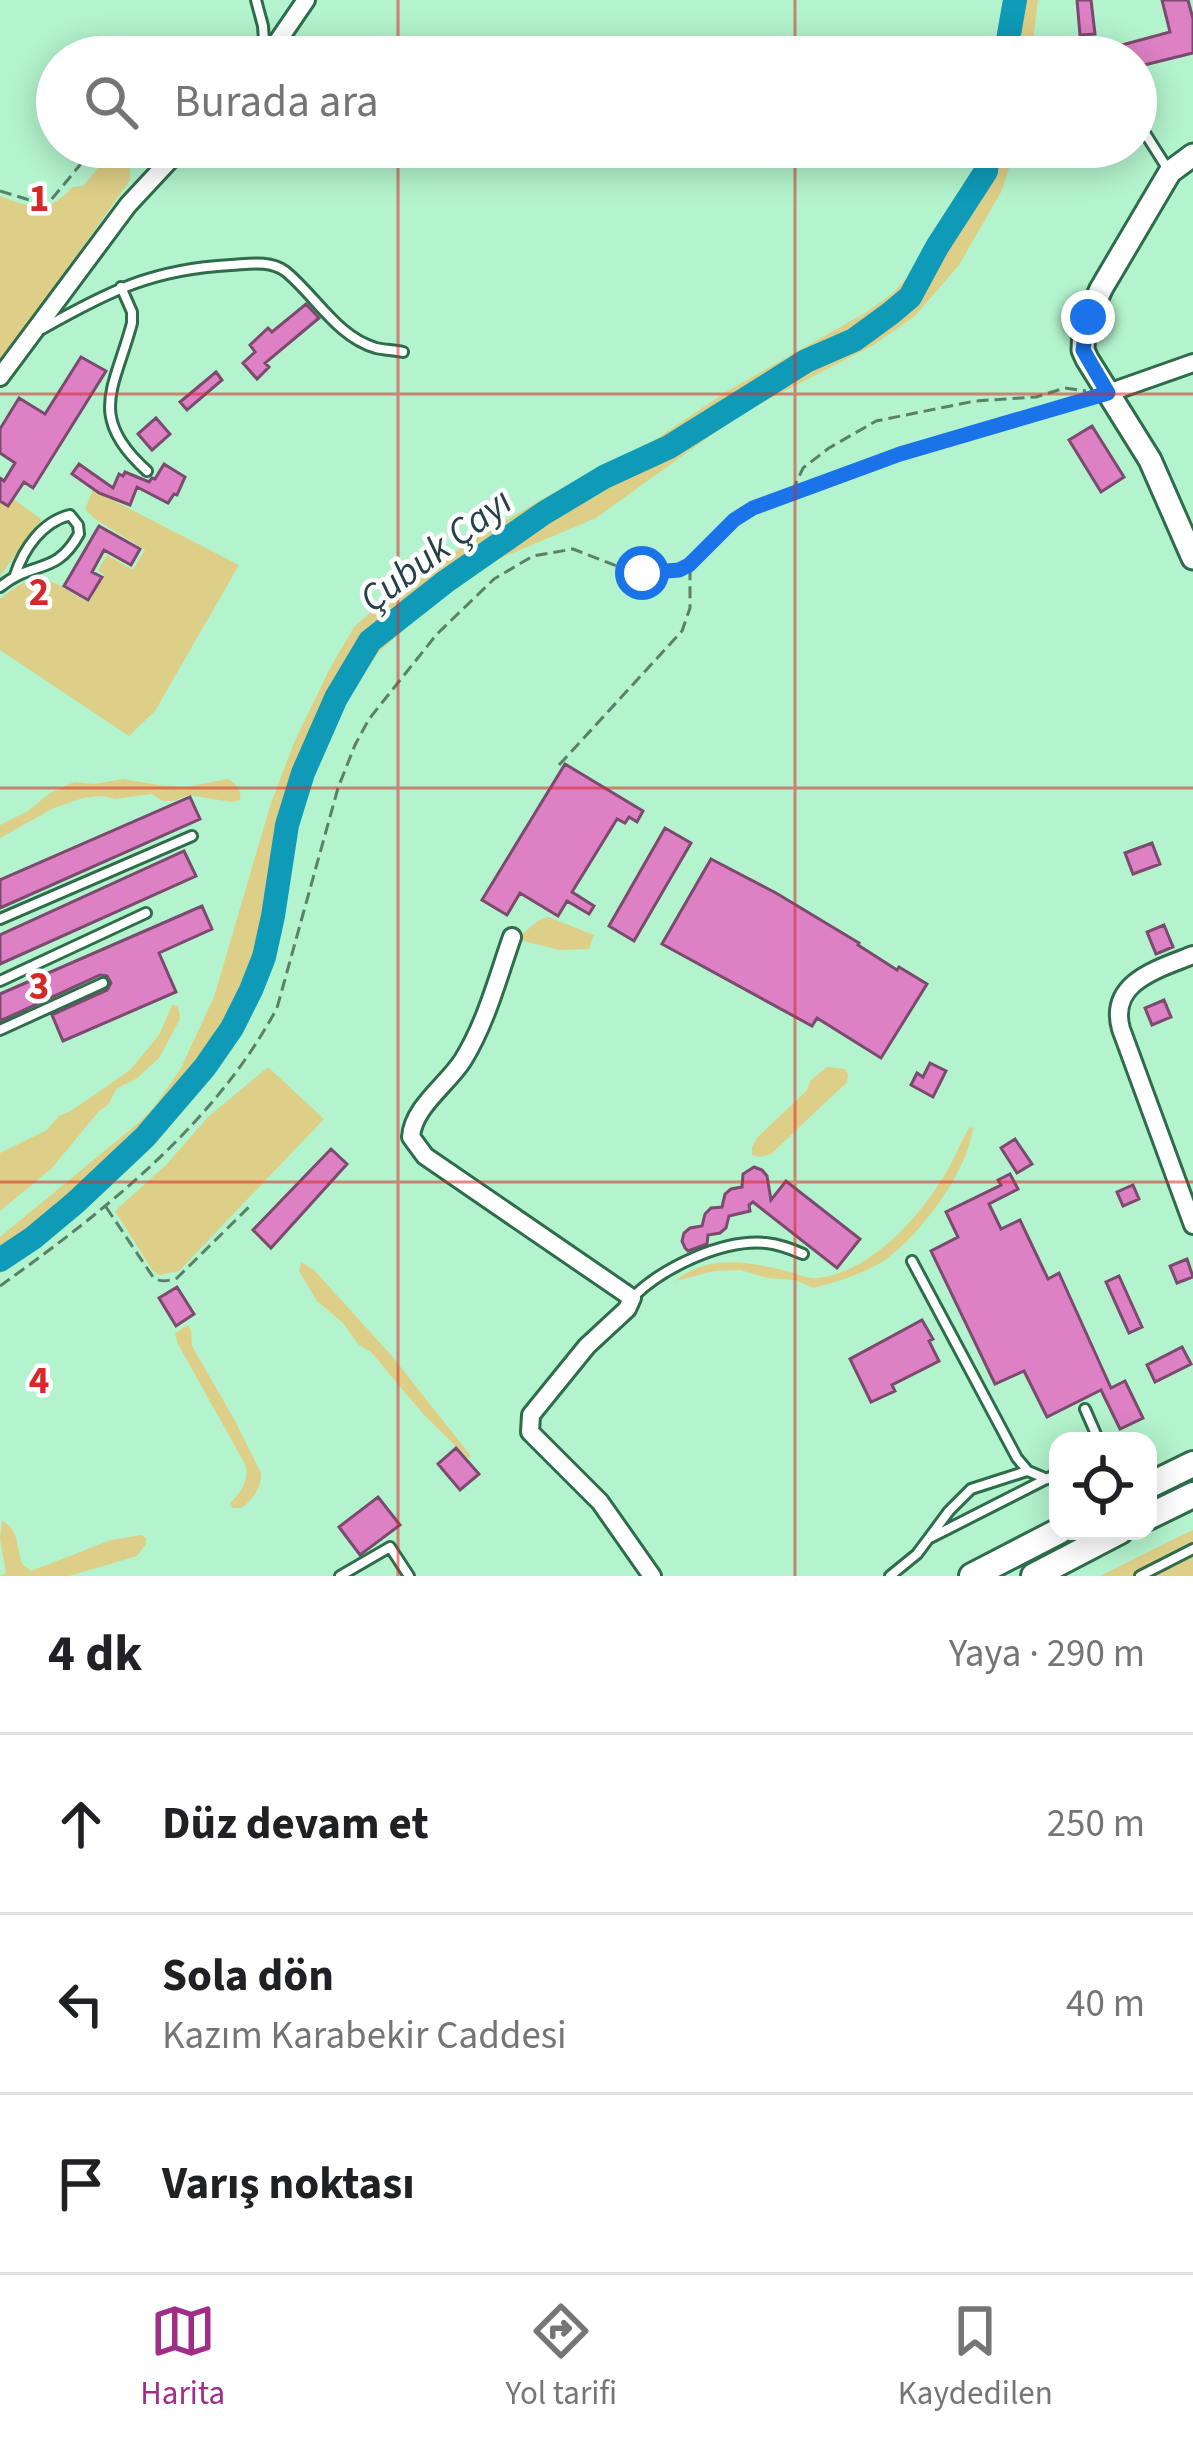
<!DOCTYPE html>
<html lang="tr">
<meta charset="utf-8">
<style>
body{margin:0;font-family:"Source Sans 3",sans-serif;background:#f2f2f2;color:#202124}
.controls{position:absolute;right:36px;bottom:36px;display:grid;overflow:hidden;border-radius:24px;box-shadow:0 6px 30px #0003}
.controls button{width:108px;height:108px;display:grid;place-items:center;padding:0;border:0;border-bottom:3px solid #e0e0e0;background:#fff;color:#202124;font:60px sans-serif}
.stop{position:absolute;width:36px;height:36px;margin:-27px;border:9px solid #1a73e8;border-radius:50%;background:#fff}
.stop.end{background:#1a73e8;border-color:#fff;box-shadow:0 3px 12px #0008}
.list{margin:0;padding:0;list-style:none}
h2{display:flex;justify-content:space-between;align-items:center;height:156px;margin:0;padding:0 48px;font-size:51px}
h2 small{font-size:39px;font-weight:400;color:#757577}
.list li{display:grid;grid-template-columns:78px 1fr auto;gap:36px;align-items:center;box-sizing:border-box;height:180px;padding:0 48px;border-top:3px solid #e0e0e0}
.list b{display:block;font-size:45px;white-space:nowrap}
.list p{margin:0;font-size:39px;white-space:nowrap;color:#757577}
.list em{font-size:39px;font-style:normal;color:#757577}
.icon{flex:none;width:66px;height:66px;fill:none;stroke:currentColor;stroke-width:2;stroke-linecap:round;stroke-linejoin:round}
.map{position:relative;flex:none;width:1193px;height:1576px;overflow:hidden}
.search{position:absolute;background:#fff;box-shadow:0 6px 30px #0003;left:36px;right:36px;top:36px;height:132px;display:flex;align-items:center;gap:30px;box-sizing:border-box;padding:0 42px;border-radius:66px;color:#757577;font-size:45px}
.sheet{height:696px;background:#fff}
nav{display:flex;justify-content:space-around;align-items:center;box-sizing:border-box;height:168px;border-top:3px solid #e0e0e0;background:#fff;font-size:33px;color:#757577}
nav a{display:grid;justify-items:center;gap:6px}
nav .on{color:#a02d88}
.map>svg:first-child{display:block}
.green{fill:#decf88}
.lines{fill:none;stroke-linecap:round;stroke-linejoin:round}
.river{stroke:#0f9bb8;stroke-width:24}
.building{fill:#dd81c4;stroke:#7b4a6e;stroke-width:3}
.service-casing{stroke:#2e6c4b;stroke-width:14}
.minor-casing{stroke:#2e6c4b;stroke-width:22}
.tertiary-casing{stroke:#2e6c4b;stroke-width:27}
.secondary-casing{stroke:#2e6c4b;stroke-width:30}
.path{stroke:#598169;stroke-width:3;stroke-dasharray:12 6;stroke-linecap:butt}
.service{stroke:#fff;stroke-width:8}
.minor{stroke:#fff;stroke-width:16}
.tertiary{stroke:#fff;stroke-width:21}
.secondary{stroke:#fff;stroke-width:24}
.route{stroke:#1a73e8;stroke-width:15}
.grid{fill:none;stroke:#d62828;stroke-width:3;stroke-opacity:0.55}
.labels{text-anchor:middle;stroke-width:9;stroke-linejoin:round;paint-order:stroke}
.water-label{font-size:39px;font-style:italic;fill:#274148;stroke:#fff}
.grid-label{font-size:39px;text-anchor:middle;font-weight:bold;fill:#d62828;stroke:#fff;stroke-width:9;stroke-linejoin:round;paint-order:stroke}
</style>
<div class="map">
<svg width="1193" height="1576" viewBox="0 0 1193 1576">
<rect width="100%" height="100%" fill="#b3f3cd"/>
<path class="green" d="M1007,0H1038L1031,57H997Z
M981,147H1016L1001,192L959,265L915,316L872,346L742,413L596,518L496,560L427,609L379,652L345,697L314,770L295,835L268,971L259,997L245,1022L182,1108L137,1157L83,1207L0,1273V1237L137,1124L154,1107L181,1068L214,997L271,803L294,743L329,670L354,627L373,610L469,542L553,493L638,451L729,390L865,313L892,294L928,255L952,214L973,171Z
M120,160L130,168V180L0,364V196C31,208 49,215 72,187L83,186L104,161Z
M0,489L42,520L0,576Z
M93,490L239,565L155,711L129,736L0,650V599C41,565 48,580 89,603L104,575L98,570L107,555L133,570L145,550L95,519L85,509Z
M123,779L159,785L187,787L227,779C235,781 242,791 240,800L232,802L188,795L174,801H163L152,794L115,799L102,796L83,798L52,809L0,838V825L28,811L50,793L74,782L94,784Z
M548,917L594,935L589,949L559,950L516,939L538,921Z
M172,1005L178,1006L180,1019L159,1058L136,1079L117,1088L108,1105L99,1111L52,1168L0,1211V1153L47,1130L59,1116L71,1111L130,1070L159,1035Z
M268,1067L324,1119L179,1271L159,1275L153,1271L115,1211L166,1165L208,1117Z
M827,1067L845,1069L848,1074L847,1082L771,1154L761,1157L752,1155V1147L757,1138L807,1090L810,1081Z
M970,1127L973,1128C967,1173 921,1234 885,1260C866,1273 836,1282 814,1288L795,1280L767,1278L740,1270L714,1271L675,1281C709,1253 751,1262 790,1272C798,1274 808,1279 817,1278C875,1272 928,1208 953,1160C959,1149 963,1137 970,1127Z
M301,1262L314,1270L391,1355L471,1456L468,1458L423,1414L371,1352L359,1345L343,1323L317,1301L299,1271Z
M188,1325L191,1331L192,1346L234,1419L261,1473C262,1487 252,1501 241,1508H233L230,1503C241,1493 249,1480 246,1466L178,1344L175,1333Z
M2,1521C19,1529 17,1548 22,1564L31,1571L111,1540L142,1535L146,1538V1544L137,1556L69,1576H0L6,1573L0,1539Z
M1193,1530V1576H1100L1180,1536Z"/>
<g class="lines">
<path class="river" d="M1005,57L1015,0
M0,1260L33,1238L75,1203L145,1137L205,1067L232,1028L251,990L264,957L273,916L287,825L303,773L336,698L370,641L445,582L544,513L604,477L669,447L806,361L854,340L891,313L910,297L937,247L986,171L989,147"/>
</g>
<path class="building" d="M1077,0H1091L1095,34L1080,35Z
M1162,0H1188L1193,19V53L1136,67V57H1089V54L1170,32Z
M306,304L319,318L265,363L269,367L257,379L243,363L255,352L250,345L268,328L272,332Z
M81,357L106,371L33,488L24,482L8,506L0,501V478L4,481L15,463L0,453V429L19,398L45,414Z
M216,372L222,380L187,410L180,402Z
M156,418L170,434L152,450L138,434Z
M1092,426L1124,477L1101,492L1069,440Z
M79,464L113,488L119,474L123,476L125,472L149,482L152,478L155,479L164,464L185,477L177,495L174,494L168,503L137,487L130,505L99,493L72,474Z
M99,526L140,549L131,565L104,550L92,572L102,577L88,600L64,586Z
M565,764L643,811L637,822L629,817L625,823L617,819L572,892L594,906L589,914L567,901L558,916L520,893L507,915L482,900Z
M190,797L200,819L0,908V880Z
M665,828L691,843L634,941L609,926Z
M1152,843L1160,864L1133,874L1125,853Z
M184,851L196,876L0,964V935Z
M711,859L776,893L859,943L858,945L897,970L899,967L927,984L881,1058L817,1018L812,1026L662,944Z
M202,906L212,929L159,953L176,992L63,1041L52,1015L107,990L111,983L107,976L100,975L0,1021V994Z
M1164,925L1173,947L1156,954L1147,932Z
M1164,1000L1171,1017L1152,1025L1145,1008Z
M930,1063L946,1071L933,1097L911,1085L917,1073L923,1077Z
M1015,1139L1032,1164L1017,1173L1001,1148Z
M331,1149L347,1164L271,1248L253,1230Z
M754,1167L762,1170L767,1176L771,1200L786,1181L860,1239L837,1268L753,1202L749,1205L750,1211L729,1216L726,1228L720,1233L708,1235L707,1244L688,1251L685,1248L682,1241L684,1233L690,1228L702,1226L705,1214L711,1208L722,1207L725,1194L731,1189L742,1187L743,1174Z
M1010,1174L1018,1189L989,1204L1001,1229L1020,1220L1048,1279L1059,1273L1111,1388L1125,1381L1143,1418L1120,1429L1101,1390L1047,1417L1024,1371L995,1384L931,1251L958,1237L946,1212L1001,1185L998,1180Z
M1133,1185L1139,1199L1123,1206L1117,1192Z
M1187,1259L1193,1277L1177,1283L1170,1266Z
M1119,1276L1142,1327L1129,1333L1106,1282Z
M177,1287L194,1314L176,1326L159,1298Z
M922,1320L933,1339L929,1341L939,1361L892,1385L895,1391L871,1402L850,1359Z
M1182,1347L1191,1364L1155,1382L1147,1365Z
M456,1448L479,1474L460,1490L438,1464Z
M378,1497L400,1525L360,1555L339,1527Z"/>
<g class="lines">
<g class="service-casing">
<path id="service" d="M256,0L263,26L265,56
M1136,119L1169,171
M121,287L132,312V323C115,388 86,416 147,471
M42,329C109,291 153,269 231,265C250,264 269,260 285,271C315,295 337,337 376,348C384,350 394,350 403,352
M0,587C34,559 55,577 79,534L78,525L70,515C42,522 24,548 15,575
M0,919L192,836
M0,981L146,913
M0,1030L103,983
M912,1261L1017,1458L1028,1471L1047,1479
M634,1296C664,1267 723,1239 766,1243C779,1244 791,1249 803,1254
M1085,1409L1099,1441
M930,1538L1058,1473
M340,1576L390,1547L409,1576
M890,1576L917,1554L949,1511L971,1489L1027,1471
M1140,1576L1193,1549"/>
</g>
<g class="minor-casing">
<path id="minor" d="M267,57L306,0
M0,377L128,205L182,147
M1108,393L1193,363
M512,937C498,977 486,1023 463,1060C448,1084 413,1107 411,1137L425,1156L632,1298L627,1309L587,1346L531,1415L530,1432L600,1502L652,1576
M1193,955C1158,969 1108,982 1121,1029L1193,1225"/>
</g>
<g class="tertiary-casing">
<path id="tertiary" d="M1193,155L1170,172L1101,289L1084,328L1083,350L1087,359L1150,460L1193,558"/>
</g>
<g class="secondary-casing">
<path id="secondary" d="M1148,1486L1193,1464
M1148,1517L1193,1495
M972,1576L1059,1531
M1034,1576L1120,1531"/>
</g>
<path class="path" d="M0,191L36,202L51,200L94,148
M792,492L803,468L829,448L876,421L975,401L1036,397L1065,388L1086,391
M559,765L682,631L690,608V567
M106,1207L153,1277C161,1283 168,1281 177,1278L251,1205
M0,1286C105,1211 215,1124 277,1008L338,788L355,745L369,719L437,634L494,579L533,556L573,549L627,570L642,573L679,570L690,565L734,520L753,508L900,454L1089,398"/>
<use href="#service" class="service"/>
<use href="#minor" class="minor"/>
<use href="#tertiary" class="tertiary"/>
<use href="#secondary" class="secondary"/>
</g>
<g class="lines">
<path class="route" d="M642,573L679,570L689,565L734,520L753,508L900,454L1108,393L1083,350L1088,317"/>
</g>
<path class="grid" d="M398,0V57M795,0V57M398,147V1576M795,147V1576M0,394H1193M0,788H1193M0,1182H1193"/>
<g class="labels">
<g class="water-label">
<text transform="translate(435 549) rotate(-37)" y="14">Çubuk Çayı</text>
</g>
</g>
<g class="grid-label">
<text x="39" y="211">1</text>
<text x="39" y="605">2</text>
<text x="39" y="999">3</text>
<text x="39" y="1393">4</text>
</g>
</svg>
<div class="controls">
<button><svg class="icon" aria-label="locate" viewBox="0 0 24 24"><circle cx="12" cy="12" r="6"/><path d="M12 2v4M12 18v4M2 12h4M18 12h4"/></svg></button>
</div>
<div class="stop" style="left:642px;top:573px"></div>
<div class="stop end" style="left:1088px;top:317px"></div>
<div class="search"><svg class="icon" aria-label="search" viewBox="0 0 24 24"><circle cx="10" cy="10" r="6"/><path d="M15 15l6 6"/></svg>Burada ara</div>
</div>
<section class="sheet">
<h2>4 dk<small>Yaya · 290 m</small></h2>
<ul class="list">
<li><svg class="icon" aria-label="ahead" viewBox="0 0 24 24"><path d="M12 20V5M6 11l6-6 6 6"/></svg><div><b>Düz devam et</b></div><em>250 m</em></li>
<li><svg class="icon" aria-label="left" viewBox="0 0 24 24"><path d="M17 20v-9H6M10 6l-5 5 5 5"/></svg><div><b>Sola dön</b><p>Kazım Karabekir Caddesi</p></div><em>40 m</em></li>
<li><svg class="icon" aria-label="arrive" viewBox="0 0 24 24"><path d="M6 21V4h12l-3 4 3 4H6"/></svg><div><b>Varış noktası</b></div></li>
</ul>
</section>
<nav>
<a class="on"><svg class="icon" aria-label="map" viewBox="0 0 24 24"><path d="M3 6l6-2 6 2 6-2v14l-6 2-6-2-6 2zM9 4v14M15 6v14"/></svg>Harita</a>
<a><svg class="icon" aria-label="directions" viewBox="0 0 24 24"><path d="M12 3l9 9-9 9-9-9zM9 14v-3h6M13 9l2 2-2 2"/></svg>Yol tarifi</a>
<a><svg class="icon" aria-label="saved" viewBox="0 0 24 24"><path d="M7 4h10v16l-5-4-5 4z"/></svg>Kaydedilen</a>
</nav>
